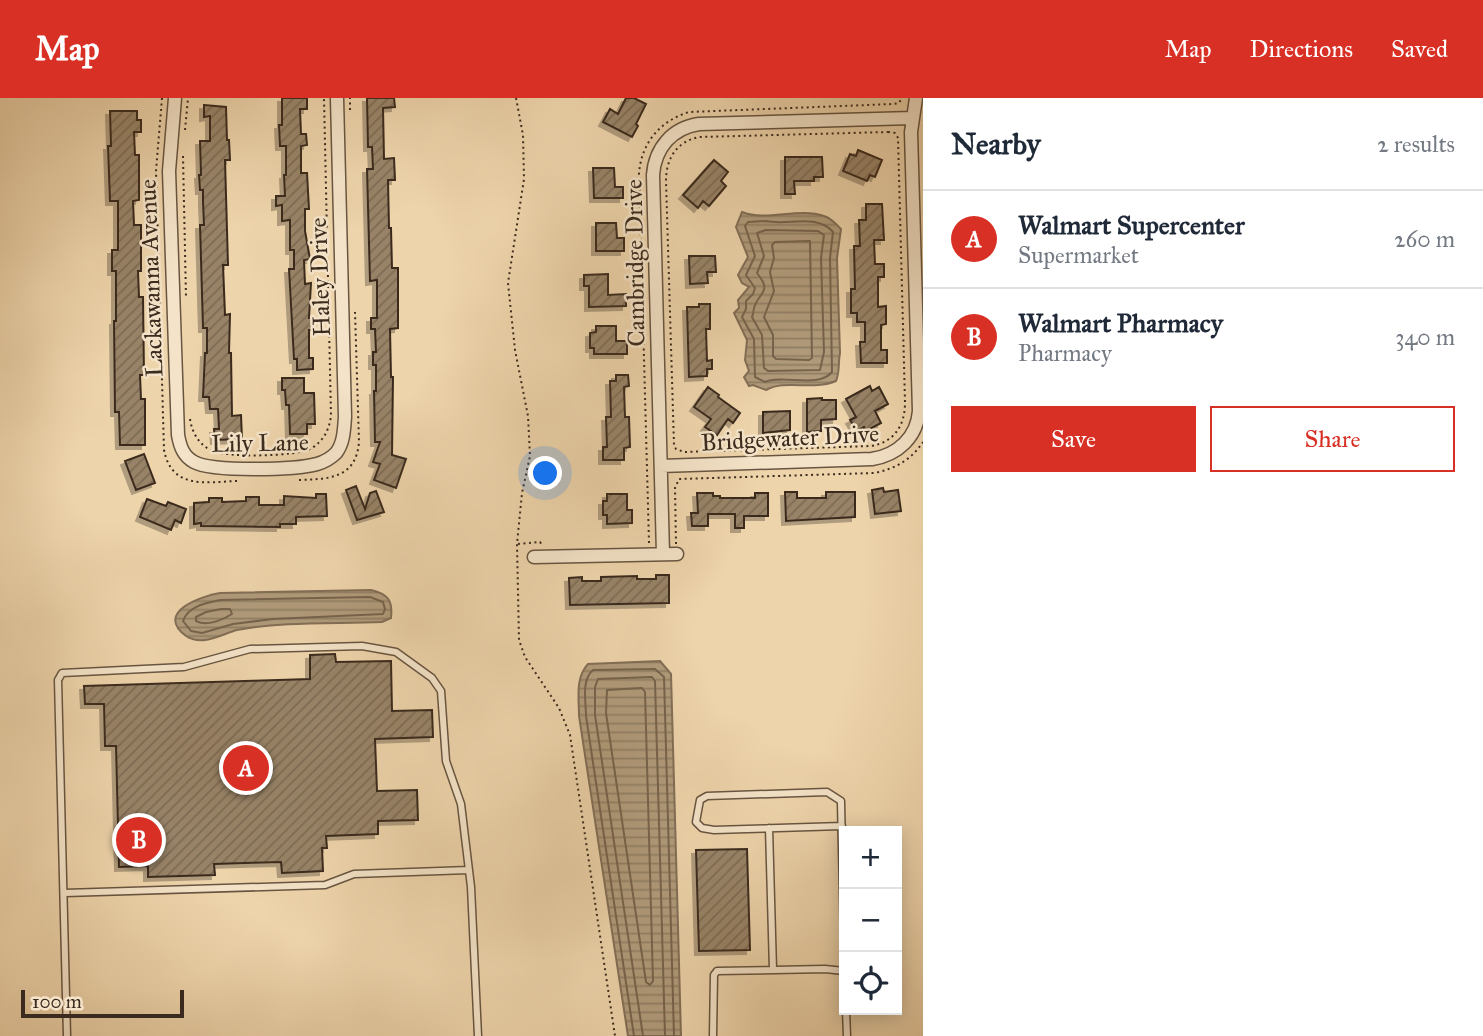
<!DOCTYPE html>
<meta charset="utf-8">
<style>
body{margin:0;font-family:"IM FELL Great Primer",serif;background:#f6f6f7;color:#1f2937}
.controls{position:absolute;right:21px;bottom:21px;display:grid;overflow:hidden;border-radius:0px;box-shadow:0 4px 18px #0003}
.controls button{width:63px;height:63px;display:grid;place-items:center;padding:0;border:0;border-bottom:2px solid #e0e1e3;background:#fff;color:#1f2937;font:35px sans-serif}
.scale{position:absolute;left:21px;bottom:18px;width:163px;box-sizing:border-box;padding-left:7px;border:4px solid #3b2b1e;border-top:0;font-size:19px;line-height:24px;white-space:nowrap;color:#3b2b1e;-webkit-text-stroke:5px #f4e3c8;paint-order:stroke}
.you{position:absolute;left:546px;top:376px;width:24px;height:24px;margin:-18px;border:5px solid #fff;border-radius:50%;background:#1a73e8;box-shadow:0 0 0 10px #1a73e833}
.badge{display:grid;place-items:center;width:46px;height:46px;border-radius:50%;background:#d93025;color:#fff;font-size:23px;font-weight:700}
.pin{position:absolute;translate:-50% -50%;border:4px solid #fff;box-shadow:0 2px 7px #0006}
.list{margin:0;padding:0;list-style:none}
h2{display:flex;justify-content:space-between;align-items:center;height:91px;margin:0;padding:0 28px;font-size:30px}
h2 small{font-size:23px;font-weight:400;color:#747a83}
.list li{display:grid;grid-template-columns:46px 1fr auto;gap:21px;align-items:center;box-sizing:border-box;height:98px;padding:0 28px;border-top:2px solid #e0e1e3}
.list b{display:block;font-size:26px;white-space:nowrap}
.list p{margin:0;font-size:23px;white-space:nowrap;color:#747a83}
.list em{font-size:23px;font-style:normal;color:#747a83}
.actions{display:flex;gap:14px;padding:21px 28px}
.actions a{flex:1;padding:16px 0;border:2px solid #d93025;border-radius:0px;text-align:center;font-size:24px;color:#d93025}
.actions .main{background:#d93025;color:#fff}
.icon{flex:none;width:38px;height:38px;fill:none;stroke:currentColor;stroke-width:2;stroke-linecap:round;stroke-linejoin:round}
.map{position:relative;flex:none;width:923px;height:938px;overflow:hidden}
header{display:flex;align-items:center;gap:42px;box-sizing:border-box;height:98px;padding:0 35px;background:#d93025;color:#fff}
header strong{font-size:33px}
nav{display:flex;gap:38px;margin-inline-start:auto;font-size:24px}
main{display:flex}
aside{flex:1;background:#fff}
.map>svg:first-child{display:block}
.water{fill:url(#water-rules);stroke:#826e56;stroke-width:2}
.lines{fill:none;stroke-linecap:round;stroke-linejoin:round}
.shore{stroke:#76634c;stroke-width:2}
.building{fill:url(#building-hatch);stroke:#3b2b1e;stroke-width:2;filter:url(#shadow)}
.service-casing{stroke:#685541;stroke-width:9}
.minor-casing{stroke:#685541;stroke-width:15}
.path{stroke:#3b2b1e;stroke-width:2;stroke-dasharray:2 3.5;stroke-linecap:butt}
.service{stroke:#f4e3c8;stroke-width:6}
.minor{stroke:#f4e3c8;stroke-width:12}
.labels{text-anchor:middle;stroke-width:5;stroke-linejoin:round;paint-order:stroke}
.street-label{font-size:24px;fill:#3b2b1e;stroke:#f4e3c8}
</style>
<header>
<strong>Map</strong>
<nav><a>Map</a><a>Directions</a><a>Saved</a></nav>
</header>
<main>
<div class="map">
<svg width="923" height="938" viewBox="0 0 923 938">
<defs>
<pattern id="water-rules" width="6" height="5" patternUnits="userSpaceOnUse" patternTransform="scale(1.75)"><rect width="6" height="5" fill="#b19b7b"/><path d="M0 2.5h6" fill="none" stroke="#917f64"/></pattern>
<pattern id="building-hatch" width="6" height="6" patternUnits="userSpaceOnUse" patternTransform="scale(1.75)"><rect width="6" height="6" fill="#988367"/><path d="M-1 1l2-2M0 6l6-6M5 7l2-2" fill="none" stroke="#7d6b54"/></pattern>
<filter id="shadow"><feDropShadow dx="-4" dy="4" stdDeviation="0" flood-color="#0004"/></filter>
</defs>
<rect width="100%" height="100%" fill="#eed4ab"/>
<filter id="stains"><feTurbulence type="fractalNoise" baseFrequency=".00286" numOctaves="4"/><feColorMatrix values="0 0 0 0 .2 0 0 0 0 .09 0 0 0 0 .02 0 0 0 .5 -.17"/></filter>
<radialGradient id="worn" r=".72"><stop offset=".6" stop-color="#630" stop-opacity="0"/><stop offset="1" stop-color="#630" stop-opacity=".3"/></radialGradient>
<path class="water" d="M742,114C767,124 798,109 824,118C831,120 836,126 841,131L837,160L840,255C838,265 840,274 836,283C813,293 786,281 766,292L753,287L749,288L744,279L749,273L745,262L747,242L734,215L739,210L738,202L749,189L742,185L738,177L748,159L736,129Z
M371,492C388,496 393,502 391,520L382,524C335,526 284,523 237,532C222,536 202,549 186,538C154,514 202,498 220,495Z
M660,563L671,576L681,938H628L579,618C579,600 575,580 588,566Z"/>
<g class="lines">
<path class="shore" d="M766,123C788,128 817,115 833,134L830,160L832,274C818,291 784,276 765,284L755,279L754,241L742,219L746,211V203L753,196L755,190L746,177L755,158L745,128L748,124Z
M766,132L818,133L824,137L821,160L824,254L820,272L768,273L764,270L762,237L752,219C754,215 753,211 755,207C762,192 771,193 757,175L764,158L757,135Z
M810,143L812,260L809,262L776,261L773,258V237L764,219L774,193L770,174L774,160L772,147L775,144Z
M370,499L383,504L385,511L383,516L273,521L233,526L202,535L191,533L183,523C188,508 206,505 221,502Z
M221,511H230L232,516C222,522 207,529 196,523V519L206,514Z
M642,590L645,594L653,883L650,887L646,884L606,615L607,592Z
M634,938L586,618C586,604 581,582 593,572L655,571L664,579L674,938
M643,938L595,617V589L598,581L652,579L655,583L665,938"/>
</g>
<path class="building" d="M282,0H307V11H300L301,36H306L307,47L301,48V75H307L309,111H305V133L310,161L304,162L305,186L311,185L309,220H312V232H309V260H313V271L297,272V261H294L289,171H294V152H290V122L282,123V107L276,108V98H285L284,77H286V48H280L279,27H282Z
M367,0H394L395,9L383,10L384,61L394,60L395,82H388L389,130H391L392,170H398V230L390,231L391,279H393L392,357L406,361L396,390L374,382L380,366L373,364L380,344H375L374,293H376V267H373V254H376L375,231H371V220H377V182L370,183L367,71H373L372,49H368Z
M626,0H634L646,6L636,26L638,28L632,39L603,24L610,11L618,16Z
M204,7L226,9L227,42H229L230,62H225L228,167H223L225,217L230,216L229,255H231L232,318L241,317L242,341L215,342L214,331H219L218,311H210L209,299H203L205,255H207V230H203L200,127H204L203,104V92H200L199,77H201L200,43H210V18L204,19Z
M110,13H137V22H141V34H134L135,57H139V102L133,103L134,127H141V173H138L139,199H143L144,277H140L141,301H145V347H120L119,314H115L114,223H116V173H112V152H118V103H110L108,48H111Z
M858,52L882,62L875,79L870,77L867,83L843,73L850,56L856,58Z
M785,59H822L823,79H814V83H794L795,96H785Z
M714,62L728,74L721,83L726,88L709,108L703,103L698,110L683,97Z
M593,70H614L615,89H623V100H594Z
M866,106H882L884,142H874L875,166H884V179H878V209L886,208V226L881,227V252H887V265H861L860,244H865V224H857V215H851V191H855L854,148H860L859,122H866Z
M596,125H616L617,140H624V153H596Z
M689,158H715L716,174H707L708,185L690,186Z
M608,176V197L626,196V208L589,209V188H584V177Z
M699,206H710V231H706L707,263L712,262V271H707V278L689,279L687,209H699Z
M596,228H616V243H627V256H594V250H590V235L596,234Z
M616,277H628L629,288L624,289L625,319H629L630,349L624,350V362H603V349H607L606,319H611L610,283H616Z
M282,280H304V295H314L315,326H307V336H290L289,307H286L285,292H282Z
M870,288L872,293L879,289L888,306L875,313L881,325L866,333L864,329L857,333L850,322L856,319L846,301Z
M708,289L719,297L718,299L740,315L733,325L728,321L717,337L705,329L711,321L694,309Z
M822,300V302H836V321L821,322V333L807,334V301Z
M790,313V332L763,335V314Z
M144,356L155,385L136,392L125,363Z
M356,388L365,411L370,395L376,393L384,414L357,422L346,392Z
M883,390L884,394L898,392L901,413L875,416L872,392Z
M785,394H797V400H826V394H855V419L786,423Z
M697,395H713V398H720V400H755V395H768V418H744V430H735V416H708V428H692L691,415H698Z
M316,396H326L327,418L296,419V426H280V429L201,428V425L194,426V405L209,404V400H222V404L246,403V399H259V407H284V398L316,400Z
M607,396H627V412H632V425L607,426V417H603V403H607Z
M147,401L166,408L168,404L186,411L181,425L175,422L171,432L140,419Z
M656,477H669V505L570,507L569,480L582,479V483H601V479L637,478V481H656Z
M335,556L336,564L391,563L392,613L432,612L433,639L375,641L377,693L417,692L418,722L378,723V736L326,738L327,750H322L323,773L282,775L281,764L214,766L215,777L148,779V768L119,769L116,648H105L104,606H85L84,588L310,581V557Z
M747,751L750,852L699,853L696,752Z"/>
<g class="lines">
<g class="service-casing">
<path id="service" d="M842,728L714,732L702,730L696,724L700,702L707,698L827,694L841,703C842,760 844,816 844,872
M769,730L773,872
M65,795L325,787L354,776L469,772
M846,912L847,938
M67,938L58,582L62,575L184,569L250,551L362,548L396,554L432,580L441,593L446,663L461,706L471,789L478,938
M713,938L714,877L717,873L825,871L844,873"/>
</g>
<g class="minor-casing">
<path id="minor" d="M175,0L169,73L178,337C180,348 183,358 194,364C212,374 296,372 317,366C324,364 331,360 336,355C344,345 344,331 345,319L337,0
M661,368L872,361C898,357 917,339 919,313L911,34L916,0
M663,456L653,77C655,50 672,30 699,26L912,20
M534,459L677,456"/>
</g>
<path class="path" d="M162,0L156,73L164,352C172,392 206,384 237,383
M516,0L523,37L524,81L508,185L515,252L528,318L530,358L522,395L517,446L519,542L525,559L559,610L570,637L615,938
M350,12V0
M185,32L188,0
M888,34L895,35L898,40L905,304C905,327 895,344 871,348L684,354L676,351L674,347L666,83C666,60 677,43 700,39Z
M183,58L186,200
M190,321C192,334 198,345 210,352C225,360 297,359 312,350C324,342 329,332 331,318L324,0
M299,382C328,381 356,381 359,344L355,214
M649,445L639,76C641,45 660,23 689,14L893,6L899,5L902,0
M518,446L540,444L542,447
M676,446L675,390L679,381L874,375C895,371 911,362 923,344"/>
<use href="#service" class="service"/>
<use href="#minor" class="minor"/>
</g>
<g class="labels">
<g class="street-label">
<text transform="translate(635 165) rotate(-91)" y="8">Cambridge Drive</text>
<text transform="translate(320 179) rotate(-92)" y="8">Haley Drive</text>
<text transform="translate(151 180) rotate(-92)" y="8">Lackawanna Avenue</text>
<text transform="translate(790 340) rotate(-3)" y="8">Bridgewater Drive</text>
<text transform="translate(260 345) rotate(-1)" y="8">Lily Lane</text>
</g>
</g>
<rect width="100%" height="100%" filter="url(#stains)"/>
<rect width="100%" height="100%" fill="url(#worn)"/>
</svg>
<div class="controls">
<button>+</button>
<button>−</button>
<button><svg class="icon" aria-label="locate" viewBox="0 0 24 24"><circle cx="12" cy="12" r="6"/><path d="M12 2v4M12 18v4M2 12h4M18 12h4"/></svg></button>
</div>
<div class="scale">100 m</div>
<div class="you"></div>
<div class="pin badge" style="left:246px;top:670px">A</div>
<div class="pin badge" style="left:139px;top:742px">B</div>
</div>
<aside>
<h2>Nearby<small>2 results</small></h2>
<ul class="list">
<li><span class="badge">A</span><div><b>Walmart Supercenter</b><p>Supermarket</p></div><em>260 m</em></li>
<li><span class="badge">B</span><div><b>Walmart Pharmacy</b><p>Pharmacy</p></div><em>340 m</em></li>
</ul>
<div class="actions"><a class="main">Save</a><a>Share</a></div>
</aside>
</main>
